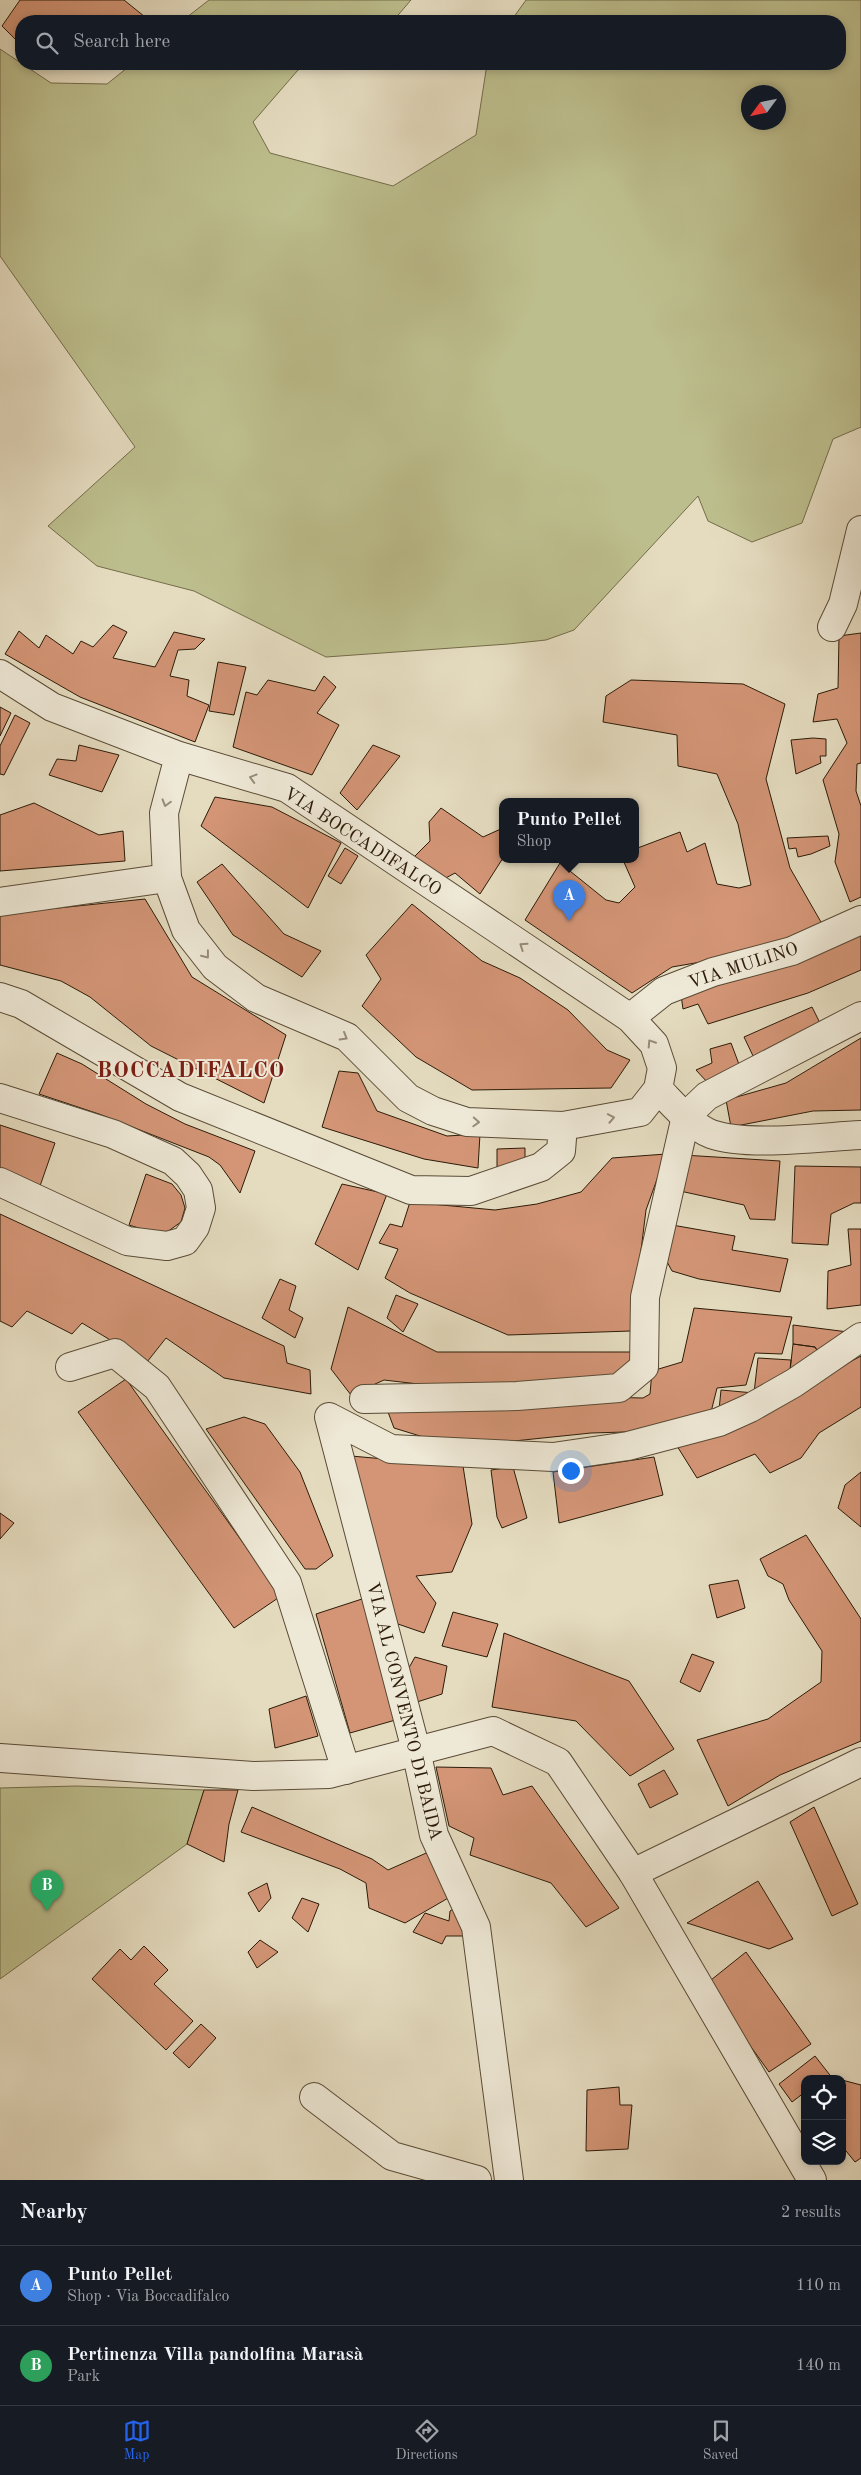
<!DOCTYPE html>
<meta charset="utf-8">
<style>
body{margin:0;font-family:"Old Standard TT",serif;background:#20242c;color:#f1f3f6}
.controls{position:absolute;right:15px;bottom:15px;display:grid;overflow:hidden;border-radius:10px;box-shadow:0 2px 8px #0003}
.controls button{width:45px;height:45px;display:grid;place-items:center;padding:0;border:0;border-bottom:1px solid #363941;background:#171b24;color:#f1f3f6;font:25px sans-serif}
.compass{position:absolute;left:741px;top:85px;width:45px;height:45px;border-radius:50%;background:#171b24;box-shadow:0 2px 8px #0003;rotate:237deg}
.you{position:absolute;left:570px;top:1470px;width:18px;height:18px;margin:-12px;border:4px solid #fff;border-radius:50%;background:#1a73e8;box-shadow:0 0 0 8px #1a73e833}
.badge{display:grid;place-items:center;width:32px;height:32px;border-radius:50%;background:#2563eb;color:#fff;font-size:16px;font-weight:700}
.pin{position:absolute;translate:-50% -41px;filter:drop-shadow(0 1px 2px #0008)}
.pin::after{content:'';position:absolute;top:26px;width:18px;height:15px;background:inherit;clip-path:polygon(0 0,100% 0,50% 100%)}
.popup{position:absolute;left:499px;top:798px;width:140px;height:65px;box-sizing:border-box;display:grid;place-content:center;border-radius:10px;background:#171b24;filter:drop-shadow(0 1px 4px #0005);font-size:16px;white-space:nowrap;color:#9ea1a6}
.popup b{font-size:19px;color:#f1f3f6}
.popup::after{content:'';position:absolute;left:50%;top:100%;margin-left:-10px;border:10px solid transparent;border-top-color:#171b24}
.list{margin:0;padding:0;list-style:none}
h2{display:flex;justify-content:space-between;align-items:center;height:65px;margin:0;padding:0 20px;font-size:21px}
h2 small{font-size:16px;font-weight:400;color:#9ea1a6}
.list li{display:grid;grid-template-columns:32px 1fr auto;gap:15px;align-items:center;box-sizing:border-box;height:80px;padding:0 20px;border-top:1px solid #363941}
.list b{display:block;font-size:19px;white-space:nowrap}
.list p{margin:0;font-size:16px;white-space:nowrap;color:#9ea1a6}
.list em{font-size:16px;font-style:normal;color:#9ea1a6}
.icon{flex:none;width:28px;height:28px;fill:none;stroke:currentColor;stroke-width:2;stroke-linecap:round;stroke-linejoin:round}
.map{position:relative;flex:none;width:861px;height:2180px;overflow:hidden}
.search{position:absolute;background:#171b24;box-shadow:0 2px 8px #0003;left:15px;right:15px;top:15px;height:55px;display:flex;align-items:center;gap:12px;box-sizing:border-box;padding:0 18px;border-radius:20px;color:#9ea1a6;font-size:19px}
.sheet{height:225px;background:#171b24}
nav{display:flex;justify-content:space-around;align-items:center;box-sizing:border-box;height:70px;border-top:1px solid #363941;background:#171b24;font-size:14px;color:#9ea1a6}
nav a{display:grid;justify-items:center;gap:2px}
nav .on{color:#2563eb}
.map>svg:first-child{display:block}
.green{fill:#bdbe8d;stroke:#746c4a;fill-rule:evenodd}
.building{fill:#d39576;stroke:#2c1b08}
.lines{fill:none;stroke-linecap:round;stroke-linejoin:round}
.minor-casing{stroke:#5a4b36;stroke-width:30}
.tertiary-casing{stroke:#5a4b36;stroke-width:30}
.minor{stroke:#eee8d6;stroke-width:28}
.tertiary{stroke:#eee8d6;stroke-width:28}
.oneway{stroke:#978c79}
.labels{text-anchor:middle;stroke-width:4;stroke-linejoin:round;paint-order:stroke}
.street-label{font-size:18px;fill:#2c1b08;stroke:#eee8d6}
.district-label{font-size:22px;font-weight:bold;letter-spacing:1px;fill:#7a1f14;stroke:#eee8d6}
</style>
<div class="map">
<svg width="861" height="2180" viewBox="0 0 861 2180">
<rect width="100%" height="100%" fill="#e5dcc0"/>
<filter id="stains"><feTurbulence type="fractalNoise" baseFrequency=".004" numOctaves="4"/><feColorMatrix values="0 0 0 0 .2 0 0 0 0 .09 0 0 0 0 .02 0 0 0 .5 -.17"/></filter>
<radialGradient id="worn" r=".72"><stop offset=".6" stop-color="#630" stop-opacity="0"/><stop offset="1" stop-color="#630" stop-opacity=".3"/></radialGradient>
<path class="green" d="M209,0H411L393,21H182Z
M526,0H861V427L833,439L802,523L752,542L708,521L698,496L574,630L546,640L508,644L326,657L194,591L97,566L48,526L135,447L0,256V49L51,83L107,84L132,64H310L298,70L253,122L270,153L393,186L476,135L487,64H840V21H511ZM778,92V122H748V92Z
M76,1786L204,1790L187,1844L0,1979V1788Z"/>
<path class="building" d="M20,0H124L150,21H21V45L2,26Z
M113,625L127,632L113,658L155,667L174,632L205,639L195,649L178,650L170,676L189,680L187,696L209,705L195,742L80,697L5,654L19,631L39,648L46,635L73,654L81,641L93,647Z
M861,633V763L857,764L856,791L861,806V897L850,902L835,862L839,834L823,780L847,743L837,719L813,722L818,694L838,688L839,636Z
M218,662L246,667L234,715L209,711Z
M324,676L336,687L317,713L339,725L312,775L233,747L246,692L257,695L268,680L315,691Z
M631,680L743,684L785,704L766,779L790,868L825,929L753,953L672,967L632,993L525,920L560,863L606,900L619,903L635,887L623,860H635V849L680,832L687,852L705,843L717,884L739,888L751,885L738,824L717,774L678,766L677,735L603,722L606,696Z
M0,707L11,713L0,736Z
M15,715L30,723L4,775L0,774V746Z
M813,738L826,739V756H820L821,763L796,774L791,740Z
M79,745L119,755L102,792L49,775L57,759L76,761Z
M373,745L400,756L357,810L340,793Z
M215,797L272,807L341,843L308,908L201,826Z
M34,803L99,835L123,831L125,861L0,871V815Z
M441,808L483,837L503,828V858L480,894L455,873L442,880L414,857L430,841L429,822Z
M828,836L830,846L811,854L798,857L796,848L789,849L787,838Z
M345,848L358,856L341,884L328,876Z
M222,864L284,934L321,951L302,977L233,935L197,882Z
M145,899L192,977L286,1035L264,1103L151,1046L90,997L61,981L0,965V914Z
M412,904L482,961L520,978L568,1010L607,1050L630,1060L611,1088L472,1090L416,1057L362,1006L381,979L366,955Z
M861,930V970L808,993L708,1024L698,1004L683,1009L681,995L779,969Z
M812,1007L822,1027L754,1058L744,1037Z
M861,1038V1110L813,1111L731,1127L726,1100L786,1083Z
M731,1043L740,1067L708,1083L696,1070L712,1063L710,1049Z
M57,1053L82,1064L146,1104L185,1124L255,1151L240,1193L220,1165L209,1157L99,1114L39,1094Z
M339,1071L358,1073L377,1111L447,1136L480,1134L478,1168L424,1159L322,1127Z
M0,1125L55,1143L40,1186L0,1168Z
M525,1148V1159L497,1168V1149Z
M666,1154L646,1210L631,1331L508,1335L410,1293L385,1278L398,1249L379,1243L390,1224L402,1227L410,1202L495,1210L537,1204L581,1192L612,1158Z
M683,1155L780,1161L775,1220L750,1219L744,1205L680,1191Z
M795,1166L861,1167V1203H854L831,1214L828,1245L792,1243Z
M146,1174L172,1184L181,1195L185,1208L181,1222L167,1232L155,1233L129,1225Z
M342,1184L387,1194L358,1270L315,1244Z
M0,1214L284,1346L287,1363L310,1370L311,1394L224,1378L166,1338L147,1362L82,1323L72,1334L27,1311L12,1327L0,1321Z
M672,1225L735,1236L732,1250L788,1259L780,1292L699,1279L672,1271L666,1260Z
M848,1229H861V1305L827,1309L828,1271L851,1265Z
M280,1279L296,1286L289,1310L303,1318L295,1338L262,1318Z
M396,1295L418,1304L403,1332L387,1318Z
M348,1307L437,1352H635L620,1380L427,1385L384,1380L351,1395L331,1369Z
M694,1308L792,1317L782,1354L755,1353L746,1385L717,1388L710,1416L658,1431L591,1433L456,1447L394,1428L388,1412L595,1397L643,1398L650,1394L652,1371L682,1362Z
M793,1325L848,1332L822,1358L815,1347L793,1344Z
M793,1344L815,1347L822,1358L789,1380Z
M861,1356V1407L819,1433L801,1458L770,1473L755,1454L697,1478L677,1446L807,1385Z
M758,1358L791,1360L789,1380L754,1393Z
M126,1379L281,1596L234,1628L78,1412Z
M721,1390L754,1393L718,1420Z
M244,1417L265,1424L300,1472L333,1556L316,1569H305L206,1429Z
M351,1456L463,1466L472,1524L452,1572L416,1576L436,1603L424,1633L395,1623Z
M654,1457L663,1495L559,1523L553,1472Z
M513,1467L527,1518L502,1528L497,1517L491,1470Z
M861,1472V1527L838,1508L845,1485Z
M0,1513L14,1523L0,1539Z
M806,1535L861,1619V1741L780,1775L728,1806L697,1740L768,1719L821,1682L822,1651L789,1600L783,1584L768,1576L760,1559Z
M738,1580L745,1608L717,1618L709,1585Z
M365,1598L399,1719L350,1733L316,1614Z
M453,1612L498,1624L487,1657L442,1646Z
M504,1633L629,1681L674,1749L630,1776L576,1721L492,1707Z
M692,1654L714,1662L700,1692L680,1682Z
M415,1657L447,1666L442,1694L417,1702L406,1673Z
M306,1696L318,1736L275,1748L269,1709Z
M436,1767L491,1768L503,1795L532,1786L619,1908L586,1927L551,1883L470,1855L474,1838L449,1826Z
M664,1770L678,1794L650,1808L638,1784Z
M204,1790H238L229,1824L224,1862L187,1844Z
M252,1807L372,1859L388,1870L433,1850L450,1897L405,1923L369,1908L366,1883L340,1869L241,1832Z
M814,1807L858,1904L832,1916L790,1822Z
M758,1881L793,1939L769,1949L687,1923Z
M267,1883L271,1898L259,1912L248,1893Z
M302,1898L319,1904L308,1932L292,1918Z
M458,1906L468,1936H446L442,1944L413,1932L425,1913L449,1921L450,1911Z
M260,1940L278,1952L257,1968L248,1952Z
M144,1946L168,1970L154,1984L193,2021L166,2050L92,1979L120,1949L131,1960Z
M746,1952L811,2044L769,2072L706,1984Z
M201,2024L216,2038L189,2068L173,2053Z
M815,2056L833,2079H805V2092L792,2102L779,2084Z
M842,2080L861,2085V2158L855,2162L842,2146Z
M619,2087L620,2105H632L628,2149L586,2151L587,2090Z"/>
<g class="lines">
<g class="minor-casing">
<path id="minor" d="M832,627L843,604L861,530
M0,902L167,878
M630,1018L664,991L713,972L792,951L861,920
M70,1367L115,1353L157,1387L287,1583L346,1770
M364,1399L517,1396L619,1388L644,1367L645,1297L686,1116L707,1096L861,1016
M329,1417L416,1750L434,1835L476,1927L509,2180
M329,1417L391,1449L553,1457L628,1446L719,1422L750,1408L794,1383L861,1337
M633,1873L861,1762
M314,2097L392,2156L477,2180"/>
</g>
<g class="tertiary-casing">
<path id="tertiary" d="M0,674L52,707L179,756L287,788L630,1018L654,1044L662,1068L658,1089L640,1112L563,1126L467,1122L433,1111L408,1098L347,1037L256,998L215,967L186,930L167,878L164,813L179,756
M0,997L21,1004L180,1097L411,1190L471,1191L541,1167L561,1151L563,1126
M658,1089C673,1104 691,1126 711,1134C748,1147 820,1137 861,1135
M0,1098L113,1134L173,1161L188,1175L198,1190L201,1208L195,1227L185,1241L167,1246L127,1241L0,1182
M0,1758L253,1776L329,1774L493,1731L558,1762L633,1873L812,2180"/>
</g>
<use href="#minor" class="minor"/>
<use href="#tertiary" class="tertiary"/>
</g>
<defs><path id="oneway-chevron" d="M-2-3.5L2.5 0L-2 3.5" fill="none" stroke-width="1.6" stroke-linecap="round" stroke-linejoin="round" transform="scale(1.25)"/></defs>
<g class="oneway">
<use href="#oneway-chevron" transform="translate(253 778) rotate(-164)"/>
<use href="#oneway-chevron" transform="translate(166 803) rotate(106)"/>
<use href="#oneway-chevron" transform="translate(523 946) rotate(-146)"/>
<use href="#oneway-chevron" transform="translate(206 955) rotate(52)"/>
<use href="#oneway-chevron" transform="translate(344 1037) rotate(30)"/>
<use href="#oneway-chevron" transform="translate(651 1043) rotate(-123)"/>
<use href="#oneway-chevron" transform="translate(611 1118) rotate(-11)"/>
<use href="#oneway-chevron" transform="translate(476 1122) rotate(3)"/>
</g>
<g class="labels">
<g class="street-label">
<text transform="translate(363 841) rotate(33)" y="6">VIA BOCCADIFALCO</text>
<text transform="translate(743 965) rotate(-18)" y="6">VIA MULINO</text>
<text transform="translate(405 1711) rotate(76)" y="6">VIA AL CONVENTO DI BAIDA</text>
</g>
<g class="district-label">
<text x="191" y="1077">BOCCADIFALCO</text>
</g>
</g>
<rect width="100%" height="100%" filter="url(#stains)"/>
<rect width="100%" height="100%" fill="url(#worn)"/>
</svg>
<div class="controls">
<button><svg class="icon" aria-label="locate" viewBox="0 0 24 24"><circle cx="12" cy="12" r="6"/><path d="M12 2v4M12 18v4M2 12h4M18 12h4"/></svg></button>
<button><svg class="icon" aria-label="layers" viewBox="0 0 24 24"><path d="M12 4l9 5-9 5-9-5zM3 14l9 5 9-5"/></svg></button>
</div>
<svg class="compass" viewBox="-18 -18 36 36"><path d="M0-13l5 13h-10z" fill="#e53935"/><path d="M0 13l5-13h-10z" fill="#9ea1a6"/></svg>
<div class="you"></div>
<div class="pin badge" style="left:569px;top:921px;background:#3f7fe0">A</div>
<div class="popup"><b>Punto Pellet</b>Shop</div>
<div class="pin badge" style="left:47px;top:1911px;background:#2e9e5b">B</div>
<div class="search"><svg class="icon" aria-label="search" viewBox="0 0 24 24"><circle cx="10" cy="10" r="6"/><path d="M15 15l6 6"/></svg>Search here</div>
</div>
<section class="sheet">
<h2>Nearby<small>2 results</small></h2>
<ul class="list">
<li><span class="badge" style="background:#3f7fe0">A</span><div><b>Punto Pellet</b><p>Shop · Via Boccadifalco</p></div><em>110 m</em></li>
<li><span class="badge" style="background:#2e9e5b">B</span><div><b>Pertinenza Villa pandolfina Marasà</b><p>Park</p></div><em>140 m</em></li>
</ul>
</section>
<nav>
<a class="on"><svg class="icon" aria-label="map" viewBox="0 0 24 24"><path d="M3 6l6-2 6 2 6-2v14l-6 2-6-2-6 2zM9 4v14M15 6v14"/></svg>Map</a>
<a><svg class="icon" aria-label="directions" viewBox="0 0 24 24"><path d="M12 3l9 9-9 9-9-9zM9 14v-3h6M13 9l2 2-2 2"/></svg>Directions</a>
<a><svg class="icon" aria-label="saved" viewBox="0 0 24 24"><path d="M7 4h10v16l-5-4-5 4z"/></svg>Saved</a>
</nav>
